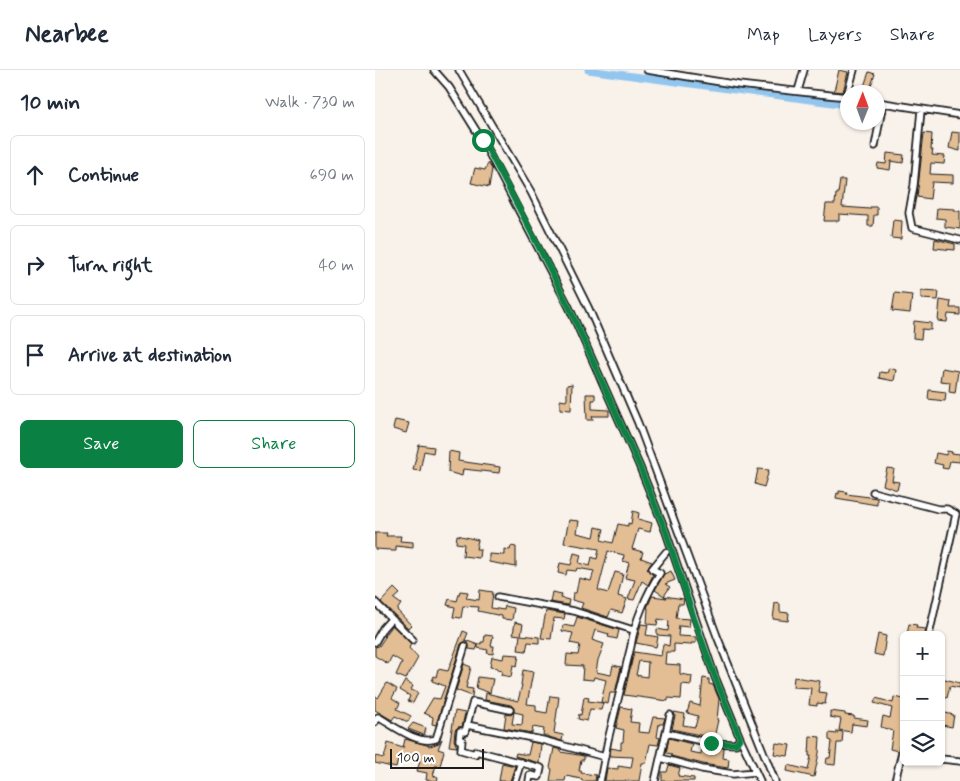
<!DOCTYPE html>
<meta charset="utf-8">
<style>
body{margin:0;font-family:Mynerve,sans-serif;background:#f2f2f3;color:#1f2937}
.controls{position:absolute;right:15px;bottom:15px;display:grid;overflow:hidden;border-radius:8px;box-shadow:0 1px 4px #0004}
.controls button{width:45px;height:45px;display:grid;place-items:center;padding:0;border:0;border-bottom:1px solid #e0e1e3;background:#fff;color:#1f2937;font:25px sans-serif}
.compass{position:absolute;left:465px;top:15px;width:45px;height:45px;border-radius:50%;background:#fff;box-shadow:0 1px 4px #0004;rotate:1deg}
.scale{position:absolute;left:15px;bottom:12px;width:94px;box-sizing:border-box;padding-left:5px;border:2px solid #1c1c1c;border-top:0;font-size:14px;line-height:18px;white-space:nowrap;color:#1c1c1c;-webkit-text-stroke:4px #fff;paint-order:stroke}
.stop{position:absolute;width:15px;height:15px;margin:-11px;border:4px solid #0b8043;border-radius:50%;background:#fff}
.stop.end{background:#0b8043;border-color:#fff;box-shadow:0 1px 5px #0008}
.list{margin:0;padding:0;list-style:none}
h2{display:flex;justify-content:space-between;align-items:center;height:65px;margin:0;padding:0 20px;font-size:21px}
h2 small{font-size:16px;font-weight:400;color:#747a83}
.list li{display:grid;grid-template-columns:32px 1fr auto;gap:15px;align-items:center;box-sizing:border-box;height:80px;margin:0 10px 10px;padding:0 10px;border:1px solid #e0e1e3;border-radius:8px}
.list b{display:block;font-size:19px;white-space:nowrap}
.list em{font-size:16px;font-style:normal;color:#747a83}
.actions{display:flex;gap:10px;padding:15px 20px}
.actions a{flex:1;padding:11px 0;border:1px solid #0b8043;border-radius:8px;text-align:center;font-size:18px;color:#0b8043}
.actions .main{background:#0b8043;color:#fff}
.icon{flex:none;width:28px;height:28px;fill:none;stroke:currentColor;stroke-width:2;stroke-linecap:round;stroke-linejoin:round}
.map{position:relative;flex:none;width:585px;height:711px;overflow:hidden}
header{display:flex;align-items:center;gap:30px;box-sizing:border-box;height:70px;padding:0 25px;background:#fff;border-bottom:1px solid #e0e1e3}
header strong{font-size:24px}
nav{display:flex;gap:28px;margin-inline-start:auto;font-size:18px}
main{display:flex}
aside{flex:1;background:#fff}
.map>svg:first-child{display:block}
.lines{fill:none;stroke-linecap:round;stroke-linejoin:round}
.canal{stroke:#92c6ef;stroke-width:7}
.building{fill:#e3be94;stroke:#1c1c1c;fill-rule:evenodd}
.minor-casing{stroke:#1c1c1c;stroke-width:9}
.minor{stroke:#fff;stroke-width:5.5}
.route{stroke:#0b8043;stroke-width:6}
</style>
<header>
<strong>Nearbee</strong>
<nav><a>Map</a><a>Layers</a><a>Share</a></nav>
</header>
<main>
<aside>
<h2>10 min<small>Walk · 730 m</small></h2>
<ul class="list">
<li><svg class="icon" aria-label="ahead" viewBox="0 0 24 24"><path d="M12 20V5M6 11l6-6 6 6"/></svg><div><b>Continue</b></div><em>690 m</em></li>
<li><svg class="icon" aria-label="right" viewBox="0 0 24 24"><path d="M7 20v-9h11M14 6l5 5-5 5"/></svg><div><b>Turn right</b></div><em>40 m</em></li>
<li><svg class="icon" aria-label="arrive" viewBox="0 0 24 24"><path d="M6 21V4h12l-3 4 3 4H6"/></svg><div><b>Arrive at destination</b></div></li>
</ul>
<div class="actions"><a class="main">Save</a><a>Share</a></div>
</aside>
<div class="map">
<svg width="585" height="711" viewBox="0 0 585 711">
<rect width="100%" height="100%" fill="#f9f2ea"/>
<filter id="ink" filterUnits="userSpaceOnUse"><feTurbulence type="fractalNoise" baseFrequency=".02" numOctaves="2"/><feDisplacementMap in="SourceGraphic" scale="10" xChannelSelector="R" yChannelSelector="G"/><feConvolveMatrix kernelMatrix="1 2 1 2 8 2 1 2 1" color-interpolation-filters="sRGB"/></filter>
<g filter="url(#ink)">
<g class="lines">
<path class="canal" d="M213,0L472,35
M502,39H503"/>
</g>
<path class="building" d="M464,0L473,2L468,22L459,21Z
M494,2L500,4L494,22H487Z
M577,62L585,63V81L574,78Z
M549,63L557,64L556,80H558L557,85L570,86L569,94L556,93L555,104L578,105V113L557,112L555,129L542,127Z
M512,83L529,85L528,93L516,91L515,100L502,98L503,93L511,94Z
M113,93L117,99L114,117L96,113L100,98L110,100Z
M465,110H470L467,137L495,139V137H502V145H499L498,156H493V146L464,144V151H449L451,134H460L461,124H463Z
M562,138L580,139V141H585V159L570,157V149L561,148Z
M518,150L527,151L526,169L516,168Z
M560,169L580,174V180L559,178Z
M546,221L564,222L563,230L546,229Z
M520,223L537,225L535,243L517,241Z
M565,230L576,232L575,238H585V245L573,244L572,252L563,251Z
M539,251L556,253V260L547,259L546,269L538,268Z
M514,298L521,300L519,311L504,308L505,302L512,303Z
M567,298L583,301L580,323L574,322L575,312L565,311Z
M197,314L196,340L185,339V330L191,331L192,329V315Z
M554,320L571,322L570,331L553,329Z
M211,324H220V330H217V339L234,340V346H217L218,350H212Z
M20,350L34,353L31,363L18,359Z
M44,375L59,377L58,383L49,381L45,401L38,400Z
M74,381L84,383L83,391L125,397L124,403L88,399L87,406L73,402Z
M572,381L577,382L576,383L585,384V392L575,391L573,399L567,398L568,395L559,393L561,383L571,385Z
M512,398L519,399L517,411L524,412L522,420L508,415Z
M383,399L394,400L389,417L380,414Z
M464,421L472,422L471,424L502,428V435L461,428L462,423L464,424Z
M258,441L264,443L263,449L277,453L275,462L263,459L257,479L268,482L266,488L277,492L272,499L278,505L273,515L267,511L259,530L253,529L260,510L250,508L254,493L248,491L249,485L233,481L223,520L233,523L240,502L248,504L243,526L252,529L247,543L236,540L233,547L206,538L208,533L197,530L198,523H201L204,508L216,511L219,501L202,498L201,501L192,500L191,505L183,503L185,493L196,495L199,483L206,485L204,493L215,496L217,487L222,489L224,479L189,473L194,450L204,451L202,463L219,467L221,457L229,459L226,470L238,473L243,454L253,456V453L256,454Z
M0,463H12L11,466H26L25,471L38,472V478L21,476V481H16V480L0,479Z
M82,465L103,470L101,479H105L104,488L88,486L89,474L81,473Z
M136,476L141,477V497L114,492V484L129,485V479L135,480Z
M296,501L300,510L290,514L295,517L289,526L309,529L308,534H303L301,548L315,549L314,557L304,556L303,566L321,567V573H316V575L299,574V582H291L290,594L305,595V604L317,606L316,615L307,614L306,629L293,628V631L249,625L259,582L286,586L288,574L294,576L295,566L282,565V559L293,561L294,551L283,549L282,555L272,554L273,538H272L277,526L292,528L280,520L289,504ZM264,591L273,592L272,607L261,605Z
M19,518L25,524L19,529L26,534L22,540L36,555L33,558L6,532Z
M105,520L118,522L116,538L129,540L130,536L139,538L137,550L127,549V546L103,541L104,537L88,536L86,548L78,547L80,537L72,535L74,529L82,531L85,521L93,522L91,528L104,530Z
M177,522L187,524L186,528L194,530L193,535L175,532Z
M400,533L405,534V542L414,543L413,551L398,549Z
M171,541L190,544L189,549L179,548L176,569L166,568Z
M202,547L244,560L242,569L233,567L234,564L220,560L217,570L229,574L223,590L221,602L236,605L238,595L246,597L240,623H235L233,634L226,632L231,610L219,607L218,610L207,609L208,596L191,595L192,584L203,585L205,575L195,573L198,563L187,561L188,555L199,557Z
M140,552L148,554L146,565L164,567V573L153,572L151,581L143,580L145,565L138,564Z
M266,554L273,555L271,565L283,567L281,577L261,573Z
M534,554L542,555L541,558L551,559L549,565H532Z
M17,555L36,574L34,578L43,588L31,609L21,605L27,592L17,586L13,594L0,586V577L4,576L10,567L9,566L11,563Z
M88,561L93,563L90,570L103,575L101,580L94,579V575L92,572H89L86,574L61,655L57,654L58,647L49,643L58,628L65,629L70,616L57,611L59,606L61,607L63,599L73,601Z
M503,564L511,566L508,586L499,584Z
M110,565L118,566L116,576H119L118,584L112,583L113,580L103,578V574H106V572H109Z
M129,584L144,585L142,596L138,595L136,607L126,605L127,601L122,600V598L115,597L117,587L128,589Z
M89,594L96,597L91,618L98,619L97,626L81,620Z
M148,600L158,602L152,634L161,635V641L172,643L175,626L184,627L179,663L188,665L187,671L168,665L169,659L158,657L157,663L129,658L131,644L136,645L139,642L137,654L147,655L148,644L139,642V638L136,635L110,630L111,623L143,631L147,615H146Z
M103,607L118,609L115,623L101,618Z
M419,607L445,611L443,622L452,623L450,634L442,633V636L434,635L436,618L418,617Z
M328,608L334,609V614L338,615L344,629L342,650H343L339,668L297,659L300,646L299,642L310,644L308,655L320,657L323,646L312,643L315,633L325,636Z
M566,608L585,613V618L575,616L572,628L566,627Z
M30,611L38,616L36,620L43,623L38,633L33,631L35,626L25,620Z
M12,613L22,619L17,628L25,633L22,639L36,646L33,652L20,646L17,650L0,640V626L3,628Z
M209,627L214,628L213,631L228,633L226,640L215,639L212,651L203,649L204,644L206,645Z
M519,627L529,629V655L523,681L515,679L518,661L506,657L508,646L515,648L517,638L499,633L501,628L518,633Z
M246,637L257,639L255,652L264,653L263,662L274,663L278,647L290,648L288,654H284L282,667L285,668L283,675L275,674L271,693H267L264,711H230L232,698L243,699V696L256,698L258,687L235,686L236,678L246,680V672H248L249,660L241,658Z
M80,641L90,643L87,657H83L80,660L79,670L82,677L74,676Z
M455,641L470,643V645L479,646V648L493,650L492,656L477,654L476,662L464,660L466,649L455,647Z
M566,642L579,645L577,657L567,655Z
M38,653L51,658L49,665L33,659Z
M462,661L468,662L467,673H462L460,695L451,694L452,688H455L457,671L454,670V663L462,664Z
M435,666L445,667L444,683L439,707L412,701L413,695L433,700L436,686H434Z
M294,668L317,674L315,682L326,684L327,676L349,678L348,688L354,689L353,698L328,694L296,686L297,684L291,683Z
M30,669L55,676L64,673L67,669L63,679L69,681L65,696L61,695L58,706L63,707L62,711L51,710L52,703L42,701L45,691L33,688L32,692L23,690L21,698L0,693V686L9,688L13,673L28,678Z
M156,672L166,674L164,693L140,686L141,683L153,685Z
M401,673L415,675L413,686L399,684Z
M179,678L186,680V682L209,686V690H206L204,701H207L206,703L221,705L220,711H207L206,709L191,706L190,711H175L177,699L175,698Z
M127,693L140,696L135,711H124Z
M294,695L305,698L303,706L319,708V711H287V702H292Z"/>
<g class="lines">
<g class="minor-casing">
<path id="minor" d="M59,0L74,17L107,70L194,237L264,395L291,462L340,607L365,668L385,711
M84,0L156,122L214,239L263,353L342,566L400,711
M272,0L364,15L472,27
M423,21L429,0
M473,22L479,0
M502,32L585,45
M546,40L539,115L534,143L537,158L585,170
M500,76L508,33
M498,422L563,439H572L581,444L554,565
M123,527L199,541L258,560
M0,532L38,570
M0,572L8,558L16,549
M135,640L98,632L90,662L85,661L84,670H87L86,680L100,684L101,681L166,698L164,707L155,705L154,711
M0,652L3,647C19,656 42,675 61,669L90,576
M92,655L167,670L230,687
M292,663L335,673L361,674L365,668
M286,688L327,699L358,704L381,702
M566,689L585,691
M140,711L146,692
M225,711L233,670L256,576C259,553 272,523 285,503L277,499L291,482
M280,711L295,645
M520,711L529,674"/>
</g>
<use href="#minor" class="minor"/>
</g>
</g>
<g class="lines" filter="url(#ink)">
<path class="route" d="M108,70L149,148L194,237L264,395L291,462L319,548L340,607L365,668L361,674L336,673"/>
</g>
</svg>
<div class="controls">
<button>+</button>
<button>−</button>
<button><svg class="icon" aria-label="layers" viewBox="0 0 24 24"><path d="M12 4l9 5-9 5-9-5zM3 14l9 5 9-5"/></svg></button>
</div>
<svg class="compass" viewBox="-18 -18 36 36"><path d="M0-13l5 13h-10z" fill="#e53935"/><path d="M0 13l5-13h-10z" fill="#747a83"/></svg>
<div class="scale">100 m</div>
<div class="stop" style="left:108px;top:70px"></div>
<div class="stop end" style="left:336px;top:673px"></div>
</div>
</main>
